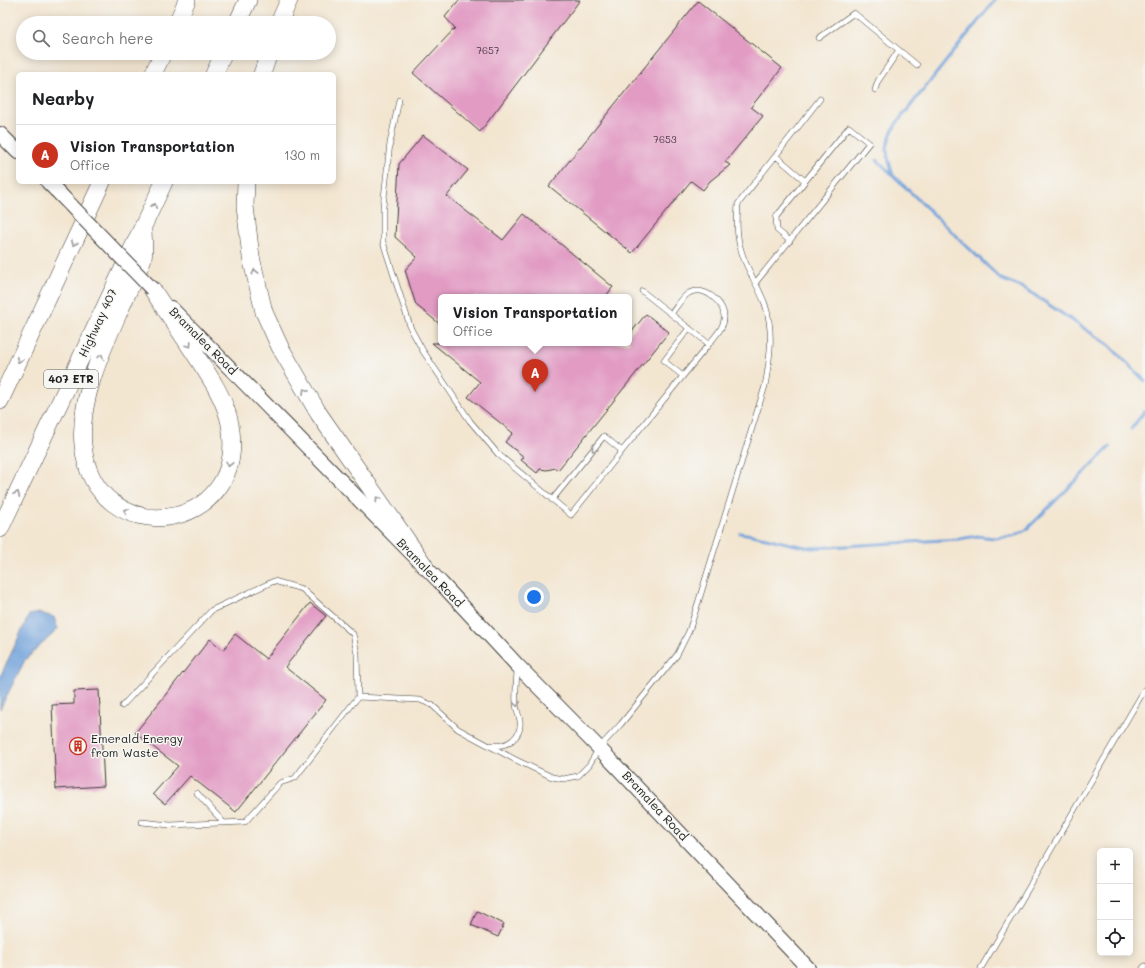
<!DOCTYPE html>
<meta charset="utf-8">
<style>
body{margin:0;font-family:Mali,sans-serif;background:#f6f6f6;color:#202124}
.controls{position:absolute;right:12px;bottom:12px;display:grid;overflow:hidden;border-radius:6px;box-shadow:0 2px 10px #0003}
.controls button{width:36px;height:36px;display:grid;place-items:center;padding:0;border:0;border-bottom:1px solid #e0e0e0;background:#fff;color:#202124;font:20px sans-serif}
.you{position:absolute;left:534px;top:597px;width:14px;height:14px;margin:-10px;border:3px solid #fff;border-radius:50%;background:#1a73e8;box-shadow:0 0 0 6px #1a73e833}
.badge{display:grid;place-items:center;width:26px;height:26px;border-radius:50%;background:#c8321e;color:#fff;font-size:13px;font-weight:700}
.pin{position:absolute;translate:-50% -33px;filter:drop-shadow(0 1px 2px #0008)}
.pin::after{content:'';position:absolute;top:21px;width:14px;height:12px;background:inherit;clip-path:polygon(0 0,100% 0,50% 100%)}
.popup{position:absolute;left:438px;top:294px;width:194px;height:52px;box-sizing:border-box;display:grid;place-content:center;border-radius:6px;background:#fff;filter:drop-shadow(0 1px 3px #0005);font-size:13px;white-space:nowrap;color:#757577}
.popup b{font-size:15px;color:#202124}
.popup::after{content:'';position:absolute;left:50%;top:100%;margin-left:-8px;border:8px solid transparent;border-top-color:#fff}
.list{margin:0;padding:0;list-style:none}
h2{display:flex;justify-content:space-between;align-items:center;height:52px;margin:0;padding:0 16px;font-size:17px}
h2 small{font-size:13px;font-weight:400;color:#757577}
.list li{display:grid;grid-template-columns:26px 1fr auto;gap:12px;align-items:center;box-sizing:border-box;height:60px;padding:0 16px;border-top:1px solid #e0e0e0}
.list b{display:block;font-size:15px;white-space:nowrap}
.list p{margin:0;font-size:13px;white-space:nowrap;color:#757577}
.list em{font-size:13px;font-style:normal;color:#757577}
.icon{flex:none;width:22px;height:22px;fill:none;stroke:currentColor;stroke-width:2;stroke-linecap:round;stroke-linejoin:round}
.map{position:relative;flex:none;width:1145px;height:968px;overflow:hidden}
.search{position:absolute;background:#fff;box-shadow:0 2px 10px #0003;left:16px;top:16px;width:320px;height:44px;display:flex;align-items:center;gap:10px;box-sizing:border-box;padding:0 14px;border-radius:22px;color:#757577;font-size:15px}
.panel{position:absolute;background:#fff;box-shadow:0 2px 10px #0003;left:16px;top:72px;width:320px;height:112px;border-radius:6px}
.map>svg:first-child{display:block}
.water{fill:#71a1db;stroke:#465e7c}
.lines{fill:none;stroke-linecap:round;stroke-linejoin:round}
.stream{stroke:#71a1db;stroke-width:3}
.building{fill:#e29cc4}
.lane-casing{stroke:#3c3a37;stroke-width:6}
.secondary-casing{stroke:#3c3a37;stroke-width:16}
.highway-casing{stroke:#3c3a37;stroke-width:18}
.lane{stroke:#fff;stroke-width:5}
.secondary{stroke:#fff;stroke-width:14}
.highway{stroke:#fff;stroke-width:17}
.secondary-bridge-casing{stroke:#3c3a37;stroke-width:16;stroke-linecap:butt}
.secondary-bridge{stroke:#fff;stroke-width:14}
.oneway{stroke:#999}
.labels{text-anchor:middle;stroke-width:3;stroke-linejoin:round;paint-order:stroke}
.number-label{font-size:10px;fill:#4e3c46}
.shield{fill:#f6f6f2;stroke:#5d5d5c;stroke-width:1}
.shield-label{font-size:11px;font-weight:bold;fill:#1c1c1c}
.street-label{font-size:12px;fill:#1c1c1c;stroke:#f6f6f2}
.poi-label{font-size:12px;fill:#1c1c1c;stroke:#f6f6f2;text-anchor:start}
</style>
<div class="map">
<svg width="1145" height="968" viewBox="0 0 1145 968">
<rect width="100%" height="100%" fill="#f6f6f2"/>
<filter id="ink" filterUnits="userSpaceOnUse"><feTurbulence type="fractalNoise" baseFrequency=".025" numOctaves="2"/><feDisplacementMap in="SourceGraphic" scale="8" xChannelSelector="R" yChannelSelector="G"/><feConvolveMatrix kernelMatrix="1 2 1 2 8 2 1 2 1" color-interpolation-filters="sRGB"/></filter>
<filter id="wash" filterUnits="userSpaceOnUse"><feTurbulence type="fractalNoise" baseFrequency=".012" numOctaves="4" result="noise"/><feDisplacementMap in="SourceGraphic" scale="16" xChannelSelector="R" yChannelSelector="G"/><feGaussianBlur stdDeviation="0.9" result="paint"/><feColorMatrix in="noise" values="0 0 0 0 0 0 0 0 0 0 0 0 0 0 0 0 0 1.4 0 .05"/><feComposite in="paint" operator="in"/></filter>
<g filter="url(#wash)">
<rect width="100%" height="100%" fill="#f3e6d1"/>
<path class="water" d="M39,613L54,617L58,629L25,660L0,709V677L29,615Z"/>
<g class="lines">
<path class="stream" d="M877,160L1001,279L1024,288L1109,345L1145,381
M893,175C885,151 884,146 896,124L995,0
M1131,429L1145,411
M740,533C764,536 787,545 812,548L959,539L977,536L994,538L1013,536L1026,530L1110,447"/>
</g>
<g id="blocks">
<path class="building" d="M459,0H580L480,132L413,73L455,28L445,17Z
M698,1L782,68L751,107L763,116L725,162L730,165L710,181L703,190L691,181L632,253L549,186Z
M423,135L468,170L447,196L503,240L524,214L613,287L605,297H441V325L416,305L405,270L417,257L395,237L399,164Z
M646,314L669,332L558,470L555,468L547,470L540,469L537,473L521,460L524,457L505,442L513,433L468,397L480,382L432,343H629V335Z
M310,603L326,616L285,667L326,700L236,812L190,776L165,804L153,794L178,766L135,733L210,639L223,650L235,634L266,659Z
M99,690L104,786L56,789L52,705L74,704V691Z
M477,911L504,924L498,937L471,925Z"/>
</g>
</g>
<g filter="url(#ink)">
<use href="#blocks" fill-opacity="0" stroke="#3c3a37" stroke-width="1"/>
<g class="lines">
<g class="lane-casing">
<path id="lane" d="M819,38L854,13L917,65
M875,90L878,81L899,50
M399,100L390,143L383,207V242L411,329L423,351L470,421L498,454L571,515L622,451L709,344L642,291
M776,156L805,181
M756,282L869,143L849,127L776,217L777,230L790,241
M671,314C676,308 682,297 689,293C704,285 724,302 724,317C725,327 715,336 709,344
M683,376L664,361L689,328
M552,500L604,436L622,451
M358,697L420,700L432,705L458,729L516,760L552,777L563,779L578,776L589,765L599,748L621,724L677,655L689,631L698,603L765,386C770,359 774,331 765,304C758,285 746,269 741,250C736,235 737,220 738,204L820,99
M122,706L212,610L274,581L302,589L353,634L357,654L358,697L295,778L280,783L245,822L170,825L142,822
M491,745C506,748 522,738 520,721C519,715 516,709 516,703C515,691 517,679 517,668
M197,793L224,823
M981,968L1028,889L1145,689
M1143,968L1145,966"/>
</g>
<g class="secondary-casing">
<path id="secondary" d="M0,134L18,152
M48,182L56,190
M171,308L441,583L517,665L599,748L808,968"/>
</g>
<g class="highway-casing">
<path id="highway" d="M177,23L187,0
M237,23L248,0
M279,23L289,0
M153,74L163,53
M214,74L224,53
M262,74L269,53
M246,182L245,206L251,257L264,312L280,347L319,414L424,565
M143,229C143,238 145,250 143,258C140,268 134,278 130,287C110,334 78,393 83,445C94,554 250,535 230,424C225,397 206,371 191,348C178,328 165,309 152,289
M0,401L102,182
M0,529L164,182"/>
</g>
<use href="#lane" class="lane"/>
<use href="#secondary" class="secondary"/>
<use href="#highway" class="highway"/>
<g class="secondary-bridge-casing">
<path id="secondary-bridge" d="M56,190L152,289"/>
</g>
<use href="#secondary-bridge" class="secondary-bridge"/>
</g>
<defs><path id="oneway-chevron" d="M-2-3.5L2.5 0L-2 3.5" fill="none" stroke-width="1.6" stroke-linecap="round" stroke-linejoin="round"/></defs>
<g class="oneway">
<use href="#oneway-chevron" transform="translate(154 206) rotate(-65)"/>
<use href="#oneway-chevron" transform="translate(74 243) rotate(115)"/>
<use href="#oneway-chevron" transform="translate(255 272) rotate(-104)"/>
<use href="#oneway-chevron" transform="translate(189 345) rotate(57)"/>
<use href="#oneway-chevron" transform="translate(101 357) rotate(-70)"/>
<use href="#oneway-chevron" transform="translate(19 360) rotate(115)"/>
<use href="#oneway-chevron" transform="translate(305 391) rotate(-121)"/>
<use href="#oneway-chevron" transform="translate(594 449) rotate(130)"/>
<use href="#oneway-chevron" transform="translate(229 464) rotate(103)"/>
<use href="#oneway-chevron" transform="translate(17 494) rotate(-65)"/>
<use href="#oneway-chevron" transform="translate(378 499) rotate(-125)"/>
<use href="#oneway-chevron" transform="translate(126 511) rotate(-151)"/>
<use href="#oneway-chevron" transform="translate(517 704) rotate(82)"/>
</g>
</g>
<defs>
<g id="building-ring" transform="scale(0.9)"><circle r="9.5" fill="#f6f6f2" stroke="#c8321e" stroke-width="1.5"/><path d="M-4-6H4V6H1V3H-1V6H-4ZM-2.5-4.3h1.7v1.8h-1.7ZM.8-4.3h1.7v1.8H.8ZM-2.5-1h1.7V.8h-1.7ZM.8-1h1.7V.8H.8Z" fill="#c8321e"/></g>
</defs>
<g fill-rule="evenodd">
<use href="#building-ring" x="78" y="746"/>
</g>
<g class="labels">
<g class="number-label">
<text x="488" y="54">7657</text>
<text x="665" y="143">7653</text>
</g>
<rect class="shield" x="44" y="370" width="54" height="18" rx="3"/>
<g class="shield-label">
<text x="71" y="383">407 ETR</text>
</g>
<g class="street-label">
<text transform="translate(98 323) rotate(-65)" y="4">Highway 407</text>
<text transform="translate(203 341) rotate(45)" y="4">Bramalea Road</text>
<text transform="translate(430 573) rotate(46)" y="4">Bramalea Road</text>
<text transform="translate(655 806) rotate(47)" y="4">Bramalea Road</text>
</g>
<g class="poi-label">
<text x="91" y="743">Emerald Energy<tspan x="91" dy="14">from Waste</tspan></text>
</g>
</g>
</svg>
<div class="controls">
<button>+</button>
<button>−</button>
<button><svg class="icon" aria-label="locate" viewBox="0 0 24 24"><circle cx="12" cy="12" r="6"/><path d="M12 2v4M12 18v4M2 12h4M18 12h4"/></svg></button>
</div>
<div class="you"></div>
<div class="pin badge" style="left:535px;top:392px">A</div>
<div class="popup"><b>Vision Transportation</b>Office</div>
<div class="search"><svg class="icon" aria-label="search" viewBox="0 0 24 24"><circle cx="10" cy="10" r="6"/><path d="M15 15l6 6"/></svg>Search here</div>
<section class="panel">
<h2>Nearby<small></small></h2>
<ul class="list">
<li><span class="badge">A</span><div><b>Vision Transportation</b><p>Office</p></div><em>130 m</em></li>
</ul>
</section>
</div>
